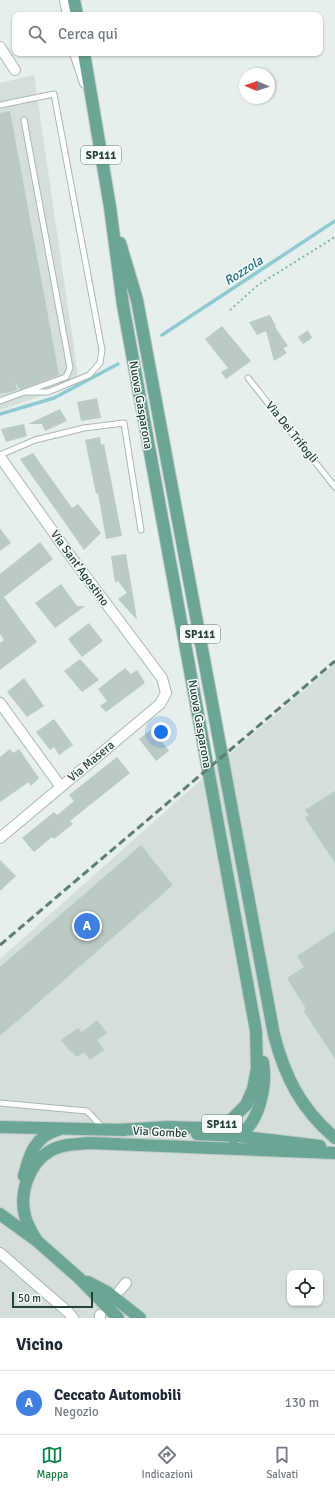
<!DOCTYPE html>
<html lang="it">
<style>
body{margin:0;font-family:Signika,sans-serif;background:#f2f2f3;color:#1f2937}
.controls{position:absolute;right:12px;bottom:12px;display:grid;overflow:hidden;border-radius:8px;box-shadow:0 1px 3px #0004}
.controls button{width:36px;height:36px;display:grid;place-items:center;padding:0;border:0;border-bottom:1px solid #e0e1e3;background:#fff;color:#1f2937;font:20px sans-serif}
.compass{position:absolute;left:239px;top:68px;width:36px;height:36px;border-radius:50%;background:#fff;box-shadow:0 1px 3px #0004;rotate:272deg}
.scale{position:absolute;left:12px;bottom:10px;width:81px;box-sizing:border-box;padding-left:4px;border:2px solid #24423a;border-top:0;font-size:11px;line-height:14px;white-space:nowrap;color:#24423a;-webkit-text-stroke:3px #f7fbf9;paint-order:stroke}
.you{position:absolute;left:161px;top:732px;width:14px;height:14px;margin:-10px;border:3px solid #fff;border-radius:50%;background:#1a73e8;box-shadow:0 0 0 6px #1a73e833}
.badge{display:grid;place-items:center;width:26px;height:26px;border-radius:50%;background:#0b8043;color:#fff;font-size:13px;font-weight:700}
.pin{position:absolute;translate:-50% -50%;border:2px solid #fff;box-shadow:0 1px 4px #0006}
.list{margin:0;padding:0;list-style:none}
h2{display:flex;justify-content:space-between;align-items:center;height:52px;margin:0;padding:0 16px;font-size:17px}
h2 small{font-size:13px;font-weight:400;color:#747a83}
.list li{display:grid;grid-template-columns:26px 1fr auto;gap:12px;align-items:center;box-sizing:border-box;height:64px;padding:0 16px;border-top:1px solid #e0e1e3}
.list b{display:block;font-size:15px;white-space:nowrap}
.list p{margin:0;font-size:13px;white-space:nowrap;color:#747a83}
.list em{font-size:13px;font-style:normal;color:#747a83}
.icon{flex:none;width:22px;height:22px;fill:none;stroke:currentColor;stroke-width:2;stroke-linecap:round;stroke-linejoin:round}
.map{position:relative;flex:none;width:335px;height:1318px;overflow:hidden}
.search{position:absolute;background:#fff;box-shadow:0 1px 3px #0004;left:12px;right:12px;top:12px;height:44px;display:flex;align-items:center;gap:10px;box-sizing:border-box;padding:0 14px;border-radius:8px;color:#747a83;font-size:15px}
.sheet{height:116px;background:#fff}
nav{display:flex;justify-content:space-around;align-items:center;box-sizing:border-box;height:56px;border-top:1px solid #e0e1e3;background:#fff;font-size:11px;color:#747a83}
nav a{display:grid;justify-items:center;gap:2px}
nav .on{color:#0b8043}
.map>svg:first-child{display:block}
.built{fill:#d4dfda;fill-rule:evenodd}
.lines{fill:none;stroke-linecap:round;stroke-linejoin:round}
.stream{stroke:#8ec9d4;stroke-width:3.5}
.building{fill:#bbcac4}
.lane-casing{stroke:#a8b8b2;stroke-width:7}
.street-casing{stroke:#a8b8b2;stroke-width:12}
.primary-casing{stroke:#c2cac8;stroke-width:14}
.path{stroke:#86b3a5;stroke-width:2;stroke-dasharray:2 3;stroke-linecap:butt}
.lane{stroke:#fff;stroke-width:5}
.street{stroke:#fff;stroke-width:10}
.primary{stroke:#6aa596;stroke-width:12}
.rail{stroke:#5f7d75;stroke-width:3;stroke-dasharray:8 4;stroke-linecap:butt}
.labels{text-anchor:middle;stroke-width:3;stroke-linejoin:round;paint-order:stroke}
.shield{fill:#f7fbf9;stroke:#637a73;stroke-width:1}
.shield-label{font-size:11px;font-weight:bold;fill:#24423a}
.street-label{font-size:12px;fill:#24423a;stroke:#f7fbf9}
.water-label{font-size:13px;font-style:italic;fill:#1c6f80;stroke:#f7fbf9}
</style>
<div class="map">
<svg width="335" height="1318" viewBox="0 0 335 1318">
<rect width="100%" height="100%" fill="#e6efeb"/>
<path class="built" d="M34,75L79,383L0,410V83Z
M335,664V1318H0V959L233,751ZM290,1273H320V1303H290Z"/>
<g class="lines">
<path class="stream" d="M162,335L335,221
M0,414L54,398L118,364"/>
</g>
<path class="building" d="M10,111L59,375L20,390L15,382L17,390L7,393H0V113Z
M270,315L276,326L275,327L288,346L283,348L287,353L274,361L266,331L257,335L249,322Z
M222,326L251,361L226,379L221,372L228,368L205,339Z
M308,330L312,338L303,344L298,337Z
M97,398L101,418L81,421L77,402Z
M60,409L67,421L45,431L42,424H28Z
M24,424L27,436L6,442L1,429Z
M100,437L101,445L104,444L122,536L106,539L98,493L96,494L85,440Z
M33,453L72,508L78,504L101,533L84,550L20,459Z
M0,528L11,543L0,551Z
M40,542L53,559L4,597L37,642L0,670V643L4,640L0,634V574Z
M126,554L132,589L137,620L118,599L127,593L118,581L115,583L111,556Z
M61,584L77,606H85L55,628L35,603Z
M89,623L103,641L82,657L68,639Z
M80,659L99,680L82,692L64,671Z
M125,668L131,674L137,670L145,683L106,712L100,706L107,701L98,689Z
M24,678L44,706L27,717L7,692Z
M54,719L73,745L59,755L54,747L50,750L36,732Z
M152,729L169,751L156,761L139,739Z
M10,749L13,753L19,749L39,778L31,786L29,782L0,802V757Z
M117,757L130,773L70,821L73,824L54,839L52,837L34,852L22,838L54,812L57,815L74,801L69,795Z
M335,791V863L305,818L309,815L305,810Z
M141,845L173,885L0,1036V967Z
M0,860L16,876L0,891Z
M335,931V1059L303,1010L306,1009L287,978L304,967L297,956Z
M97,1020L107,1033L97,1040L104,1050L90,1060L84,1052L76,1057L72,1051L71,1053L61,1040L78,1028L82,1032Z"/>
<g class="lines">
<g class="lane-casing">
<path id="lane" d="M0,105L54,94L102,350L100,363L89,375L48,392H26
M248,378L335,487
M0,401L66,377L70,368L24,120
M0,455L35,440L84,428L124,423L141,530
M0,1103L87,1111L102,1127"/>
</g>
<g class="street-casing">
<path id="street" d="M65,0L68,15
M0,47L15,70
M75,53L85,83
M0,457L66,550L162,678L166,693L160,704L0,838
M0,703L61,787
M0,1253L68,1312L73,1318
M120,1290L126,1283
M100,1318V1315"/>
</g>
<g class="primary-casing">
<path id="primary" d="M74,0L77,15
M84,53L110,207L123,305L256,1031L257,1068L253,1089L246,1105L229,1122L205,1128L168,1127L117,1130
M120,243L137,300L274,1035C285,1077 301,1109 335,1138
M0,1127L125,1130
M197,1134L237,1136L320,1146
M233,1138C259,1129 267,1086 263,1062
M24,1176C29,1155 35,1136 58,1130
M0,1214L37,1241L79,1278L118,1318
M37,1241C32,1233 27,1225 25,1216C19,1193 29,1163 50,1151C61,1144 77,1144 89,1143L335,1153
M88,1282L107,1292L140,1318"/>
</g>
<path class="path" d="M230,310L258,285L335,237"/>
<use href="#lane" class="lane"/>
<use href="#street" class="street"/>
<use href="#primary" class="primary"/>
<path class="rail" d="M0,945L335,661"/>
</g>
<g class="labels">
<g class="shield">
<rect x="81" y="146" width="40" height="18" rx="3"/>
<rect x="180" y="625" width="40" height="18" rx="3"/>
<rect x="202" y="1115" width="40" height="18" rx="3"/>
</g>
<g class="shield-label">
<text x="101" y="159">SP111</text>
<text x="200" y="638">SP111</text>
<text x="222" y="1128">SP111</text>
</g>
<g class="street-label">
<text transform="translate(141 405) rotate(80)" y="4">Nuova Gasparona</text>
<text transform="translate(292 432) rotate(51)" y="4">Via Dei Trifogli</text>
<text transform="translate(80 568) rotate(54)" y="4">Via Sant'Agostino</text>
<text transform="translate(200 724) rotate(80)" y="4">Nuova Gasparona</text>
<text transform="translate(91 761) rotate(-40)" y="4">Via Masera</text>
<text transform="translate(160 1132) rotate(3)" y="4">Via Gombe</text>
</g>
<g class="water-label">
<text transform="translate(243 270) rotate(-33)" y="5">Rozzola</text>
</g>
</g>
</svg>
<div class="controls">
<button><svg class="icon" aria-label="locate" viewBox="0 0 24 24"><circle cx="12" cy="12" r="6"/><path d="M12 2v4M12 18v4M2 12h4M18 12h4"/></svg></button>
</div>
<svg class="compass" viewBox="-18 -18 36 36"><path d="M0-13l5 13h-10z" fill="#e53935"/><path d="M0 13l5-13h-10z" fill="#747a83"/></svg>
<div class="scale">50 m</div>
<div class="you"></div>
<div class="pin badge" style="left:87px;top:926px;background:#3f7fe0">A</div>
<div class="search"><svg class="icon" aria-label="search" viewBox="0 0 24 24"><circle cx="10" cy="10" r="6"/><path d="M15 15l6 6"/></svg>Cerca qui</div>
</div>
<section class="sheet">
<h2>Vicino<small></small></h2>
<ul class="list">
<li><span class="badge" style="background:#3f7fe0">A</span><div><b>Ceccato Automobili</b><p>Negozio</p></div><em>130 m</em></li>
</ul>
</section>
<nav>
<a class="on"><svg class="icon" aria-label="map" viewBox="0 0 24 24"><path d="M3 6l6-2 6 2 6-2v14l-6 2-6-2-6 2zM9 4v14M15 6v14"/></svg>Mappa</a>
<a><svg class="icon" aria-label="directions" viewBox="0 0 24 24"><path d="M12 3l9 9-9 9-9-9zM9 14v-3h6M13 9l2 2-2 2"/></svg>Indicazioni</a>
<a><svg class="icon" aria-label="saved" viewBox="0 0 24 24"><path d="M7 4h10v16l-5-4-5 4z"/></svg>Salvati</a>
</nav>
